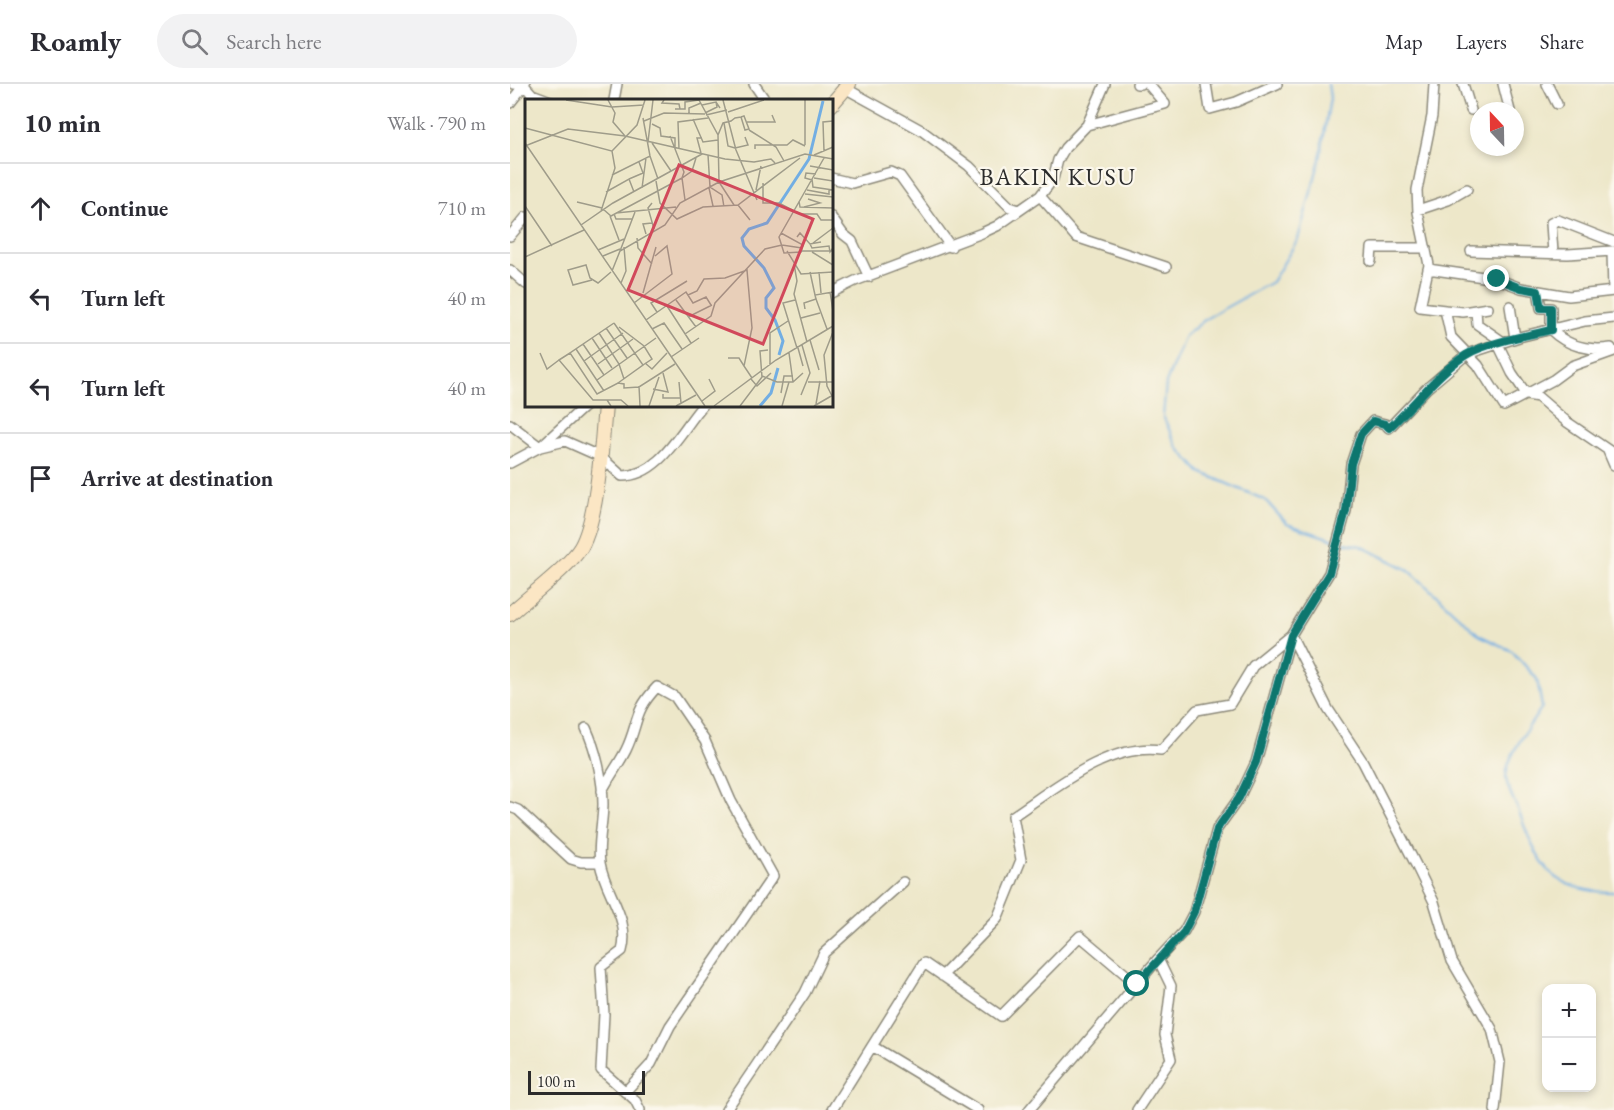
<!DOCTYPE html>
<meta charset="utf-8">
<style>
body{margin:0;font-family:"EB Garamond",serif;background:#f2f2f3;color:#2b2b33}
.controls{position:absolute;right:18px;bottom:18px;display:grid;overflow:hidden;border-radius:12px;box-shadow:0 3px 9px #0003}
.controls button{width:54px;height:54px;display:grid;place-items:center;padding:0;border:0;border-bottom:2px solid #e1e1e2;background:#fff;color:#2b2b33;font:30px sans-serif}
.compass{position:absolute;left:960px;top:18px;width:54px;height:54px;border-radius:50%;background:#fff;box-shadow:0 3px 9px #0003;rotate:338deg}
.scale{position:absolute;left:18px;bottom:15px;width:117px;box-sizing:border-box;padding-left:6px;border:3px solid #2b2b2b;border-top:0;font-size:16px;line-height:21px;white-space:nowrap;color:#2b2b2b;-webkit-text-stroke:4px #fbf7ec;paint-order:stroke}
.stop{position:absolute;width:18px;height:18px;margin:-14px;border:4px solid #0f766e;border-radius:50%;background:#fff}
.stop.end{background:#0f766e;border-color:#fff;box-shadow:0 2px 6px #0008}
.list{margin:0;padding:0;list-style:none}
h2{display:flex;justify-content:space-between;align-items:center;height:78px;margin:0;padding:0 24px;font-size:26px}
h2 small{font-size:20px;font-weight:400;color:#7c7c81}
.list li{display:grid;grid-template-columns:39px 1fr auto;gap:18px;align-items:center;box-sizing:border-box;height:90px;padding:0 24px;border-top:2px solid #e1e1e2}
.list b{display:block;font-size:22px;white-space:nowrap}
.list em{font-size:20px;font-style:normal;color:#7c7c81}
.icon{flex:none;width:33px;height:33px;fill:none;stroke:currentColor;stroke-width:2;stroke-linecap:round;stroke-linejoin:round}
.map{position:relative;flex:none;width:1104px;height:1026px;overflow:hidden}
header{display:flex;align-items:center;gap:36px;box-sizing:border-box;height:84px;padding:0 30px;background:#fff;border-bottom:2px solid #e1e1e2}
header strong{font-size:28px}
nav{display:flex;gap:33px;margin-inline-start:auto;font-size:21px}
.search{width:420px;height:54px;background:#f2f2f3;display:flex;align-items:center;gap:15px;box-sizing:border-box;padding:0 21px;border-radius:33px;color:#7c7c81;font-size:22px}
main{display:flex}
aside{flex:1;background:#fff}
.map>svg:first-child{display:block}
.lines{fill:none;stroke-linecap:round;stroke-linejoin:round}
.stream{stroke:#72aee3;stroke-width:2}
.street-casing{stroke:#8c897a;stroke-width:12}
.secondary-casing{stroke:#8c897a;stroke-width:16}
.street{stroke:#fff;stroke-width:9}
.secondary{stroke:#fbe6c4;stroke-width:14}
.route{stroke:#0f766e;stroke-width:8}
.labels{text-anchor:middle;stroke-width:4.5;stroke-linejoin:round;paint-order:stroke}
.quarter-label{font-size:24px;letter-spacing:1.5px;fill:#2b2b2b;stroke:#fbf7ec}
.inset-river{fill:none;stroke:#72aee3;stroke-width:3}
.inset-road{fill:none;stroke:#9f9c8a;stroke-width:1.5}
.view{fill:#d1495b;fill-opacity:0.15;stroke:#d1495b;stroke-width:3}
.inset-edge{fill:none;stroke:#2b2b2b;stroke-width:3}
</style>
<header>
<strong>Roamly</strong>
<div class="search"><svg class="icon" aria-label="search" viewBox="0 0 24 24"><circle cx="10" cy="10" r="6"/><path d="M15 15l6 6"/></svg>Search here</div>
<nav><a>Map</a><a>Layers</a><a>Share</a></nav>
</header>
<main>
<aside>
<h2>10 min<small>Walk · 790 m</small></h2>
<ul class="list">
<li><svg class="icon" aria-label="ahead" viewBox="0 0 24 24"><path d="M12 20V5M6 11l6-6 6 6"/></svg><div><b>Continue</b></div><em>710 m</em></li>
<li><svg class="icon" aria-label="left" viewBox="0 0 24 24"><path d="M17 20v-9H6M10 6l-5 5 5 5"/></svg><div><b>Turn left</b></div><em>40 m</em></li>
<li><svg class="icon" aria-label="left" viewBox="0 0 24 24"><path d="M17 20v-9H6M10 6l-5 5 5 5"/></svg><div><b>Turn left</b></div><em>40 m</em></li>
<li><svg class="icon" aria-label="arrive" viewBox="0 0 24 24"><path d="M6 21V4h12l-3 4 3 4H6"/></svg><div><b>Arrive at destination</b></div></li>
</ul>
</aside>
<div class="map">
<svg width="1104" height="1026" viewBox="0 0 1104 1026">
<rect width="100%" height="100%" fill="#fbf7ec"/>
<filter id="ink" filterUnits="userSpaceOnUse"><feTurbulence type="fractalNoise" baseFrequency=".0167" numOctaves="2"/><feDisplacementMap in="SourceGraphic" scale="12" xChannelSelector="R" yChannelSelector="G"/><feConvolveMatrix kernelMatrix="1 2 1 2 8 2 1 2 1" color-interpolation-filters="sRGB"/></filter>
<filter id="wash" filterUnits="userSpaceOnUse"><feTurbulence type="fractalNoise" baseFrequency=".008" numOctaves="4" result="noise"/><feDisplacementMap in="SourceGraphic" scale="24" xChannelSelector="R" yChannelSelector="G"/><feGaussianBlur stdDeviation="1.35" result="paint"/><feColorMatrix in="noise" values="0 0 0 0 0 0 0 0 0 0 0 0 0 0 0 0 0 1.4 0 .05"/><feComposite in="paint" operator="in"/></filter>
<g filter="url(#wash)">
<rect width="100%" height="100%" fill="#ede7c9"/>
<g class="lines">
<path class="stream" d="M818,0L820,14L810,75L788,155L762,198L697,234L675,252L656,299L653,332L667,363L690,388L755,416L777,440L824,456
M830,458L851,462L899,486L969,551L1002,567L1027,595L1032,623C1021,640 996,673 996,693C996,703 1005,718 1009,728C1029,782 1041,808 1104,808"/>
</g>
</g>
<g filter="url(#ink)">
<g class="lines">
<g class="street-casing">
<path id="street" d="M4,0L14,1L22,10L38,16
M244,0L255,16
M627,0H630
M696,0L700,25L726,18L767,0
M924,0L922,32L907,106L908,128L919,181L910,223L935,226L941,253L968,281L994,322L1043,296L1062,282L1104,267
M953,0L961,26
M993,0L1000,27
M1037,0L1047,20
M333,3L411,46L459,82L500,123L509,126
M104,16L107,0
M0,19L15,0
M1005,38L1006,40
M577,41L655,20L638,0
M321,94L342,99L381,88L390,92L441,163
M530,112L566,153L656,183
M908,126L938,116L957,105
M321,133L333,150L342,157L359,193
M0,152L16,133
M961,167L1058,170L1102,167L1103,207
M1043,169L1041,139L1048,136L1104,158
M861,177L862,164H916
M918,185L987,195L1011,204L1059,212L1104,207
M0,186L16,200
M1028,207L1031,224H1041V246C1057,262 1079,267 1101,264
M321,209L345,197L472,149L487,142L530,112L543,95L548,76L555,64L577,41L595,0
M1000,222L1005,254
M935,226L953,228L978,224
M966,226L967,240L993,258
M988,260L1002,289L1017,311L1028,313L1057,338L1104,370
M0,340L30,363L55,357L91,373L112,392C150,392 171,346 193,321
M1098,367L1104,381
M0,379L30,363L76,321
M76,644C86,666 93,695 93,720C93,739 87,761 90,779C95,809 121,835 112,867L91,883L94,930L91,986L125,1016L130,1026
M92,707C99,693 109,680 116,666C129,639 123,628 147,603L165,613L195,657L221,717L263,792L160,942L141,980L115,1008
M0,723L8,726L61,775L71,778H90
M432,892L487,835L511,776L503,732C545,704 598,659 651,666L687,626L720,620L743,582L781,551L818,625L853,678L906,781L924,818L942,877L982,945L990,978L985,1026
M362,962L468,1026
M216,1026L295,909L314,869L393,798
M322,1026L414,879L491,932L570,852L627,900
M519,1026L648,875
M627,1026L661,975L655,951L661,902L648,875L674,847L684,828L707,745L729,714L746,678L781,551L819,489L836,427L841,380L851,350L863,337L875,340L879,344L916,305L957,270L1009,253L1075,237L1104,234"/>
</g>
<g class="secondary-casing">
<path id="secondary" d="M321,21L339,0
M0,530C18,513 60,482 71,463C88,433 92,357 95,321"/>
</g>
<use href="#street" class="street"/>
<use href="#secondary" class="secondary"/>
</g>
</g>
<g class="lines" filter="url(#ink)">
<path class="route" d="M627,900L674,848L684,828L707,745L729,714L746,678L781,551L819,489L836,427L841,380L851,350L863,337L875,340L879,344C905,321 926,290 956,271C975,259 1019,251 1041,246V224H1031L1028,207L1011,204L987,195"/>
</g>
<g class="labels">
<g class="quarter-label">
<text x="548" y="101">BAKIN KUSU</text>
</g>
</g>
<g transform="translate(15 15)">
<rect width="308" height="308" fill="#ede7c9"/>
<path class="inset-river" d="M254,256L258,242L250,221L241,209V199L249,189L239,169L219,147L217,139L224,130L242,124L284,60L298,2M235,307L246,294L253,269"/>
<path class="inset-road" d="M41,1L87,8L119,6M83,1L90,14L88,23L100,37M139,1L137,4L154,5L155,10M174,1L193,36L194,83L209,106M198,1L211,51L232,101M280,1V46M177,6L191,3L195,9M150,10H160V3L174,1M203,13L239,1M180,14L192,8L191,3M164,15V9L176,4M181,16L202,11M118,19L125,57M168,20L178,43L193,41M119,22L139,14L180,15M222,23H250L247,16M199,24L203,47L210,49M127,25L135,29L136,37L150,39V49M0,29L87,52L90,69L76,112M224,31L251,48L259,62M193,36L198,24L206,22L210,19L216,18L219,17L224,30L220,31L216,18M145,37L159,73L157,79L167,72L171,59M123,43L128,1M0,44L180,307M127,44L146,72M0,47L43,30L100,37L200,60L229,63L246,60L250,64M210,49L223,46L220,38M154,50L153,23L183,19M230,50V46H262L268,41L280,47M87,52L112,26L120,1M299,52L298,23L308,22M176,54L172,39H177M183,56L185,88L197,96L199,108M289,56L308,48M285,67L308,71M87,76L125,57L133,80M289,79L308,82M104,80L118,74L114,63M287,80L288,88L308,91M287,81L280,79L281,74L291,75M131,82L135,104L152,120L178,108L213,106L275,59M238,84V104H254L275,115H292L296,121H308M117,89L121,59M184,89L188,107M231,91L236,67M282,91L304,95V90M81,93L104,80L109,93M280,95L308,98M274,102L275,108L308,109M52,103L77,109M127,104L123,109L129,130M213,106L225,121M0,107L27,147M279,108L295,104L283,100M78,110L86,117L157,79L160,101M91,114L151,108M89,115L91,120H107M85,117L94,141M56,126L88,104L177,55M256,134L278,146L276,153L259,154L254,138L299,59M121,135L118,125L127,124M272,138L275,134L285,145L296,143M112,139L113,149L127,165M288,144L308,129M285,145L287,149L304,147L305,153L308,149M73,151L99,140M95,152L110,113M262,152L276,175L308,173M274,152H308M287,153L308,166M78,157L95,150M0,158L59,131M269,165L272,182L269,195L282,243M87,172L95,152L140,126L155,104L194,83L280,55L308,60M285,173L290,196M294,173L296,194M67,181L48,186L43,171L61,166L65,179L73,184L86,173M96,184L101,172L99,148M305,193L308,212M118,194L131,148M163,196L172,192L179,180L200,179L222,171L227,229L219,267L227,279M291,200L302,230M151,201L171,228M270,201L258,204L272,249M109,204L147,175L142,147L130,157M142,207L166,244M280,210L279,204L291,200L290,196L308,193M132,213L126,204L162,182M163,218L187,206M276,219L295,214M121,221L161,193L168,204L181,198L186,206M89,224L45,254L72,295L93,284L99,285V289L114,288L150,265M89,224L118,266L93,284M94,228L119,247L127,260L118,266M81,229L102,259M127,230L139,224L157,250M308,233L299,256L302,287L308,299M74,234L94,265L99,280M160,235L186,217L190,204L240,150L257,146L277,149M67,239L87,269M285,241L294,271M58,245L79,276M273,249L278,267M51,250L79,292M15,254L22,270L34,261M45,254L34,261L68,301H82L86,307M264,254L268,283M146,258L174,239M203,259H214L219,267M59,262L98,234M120,264L127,270L142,254M73,265L108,240M245,266V234L263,222M237,277L252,283H268L278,274M226,280L232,287L246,274M72,281L131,239M154,283L156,304M283,283H308M114,287L115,307M128,290L143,293L138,274M256,294L259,277H268M138,295V299H155M276,296L285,274L277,246M82,301H96L103,307M177,302L190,292L184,280M291,305L295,282M124,307L134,278M151,307L171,296M189,307L251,261L308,227M215,307L237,278L235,252L243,251M257,307L264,283M289,307L308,296"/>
<path class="view" d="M154,66L288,120L238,245L103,191Z"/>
<rect width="308" height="308" class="inset-edge"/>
</g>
</svg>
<div class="controls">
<button>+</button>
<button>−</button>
</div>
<svg class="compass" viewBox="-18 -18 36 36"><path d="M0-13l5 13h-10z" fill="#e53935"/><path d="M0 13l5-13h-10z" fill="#7c7c81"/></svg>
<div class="scale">100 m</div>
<div class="stop" style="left:627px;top:900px"></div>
<div class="stop end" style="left:987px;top:195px"></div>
</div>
</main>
